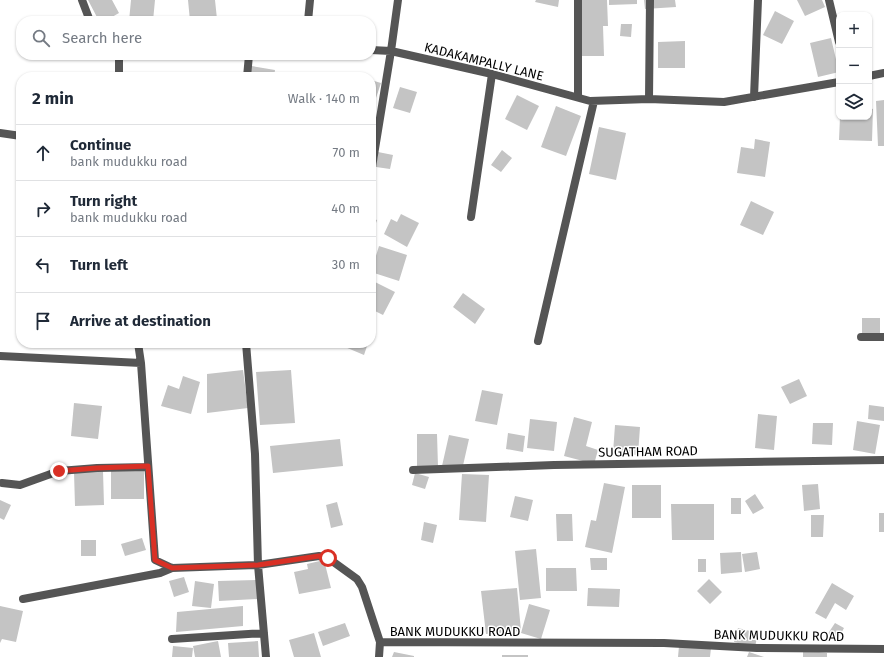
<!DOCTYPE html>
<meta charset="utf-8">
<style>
body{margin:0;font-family:"Fira Sans",sans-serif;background:#f2f2f3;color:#1f2937}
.controls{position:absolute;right:12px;top:12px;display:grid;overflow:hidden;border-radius:8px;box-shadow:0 1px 3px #0004}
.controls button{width:36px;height:36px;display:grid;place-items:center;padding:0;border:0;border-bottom:1px solid #e0e1e3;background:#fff;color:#1f2937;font:20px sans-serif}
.stop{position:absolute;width:12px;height:12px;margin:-9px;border:3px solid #d93025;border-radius:50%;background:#fff}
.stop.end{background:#d93025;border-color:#fff;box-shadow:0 1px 4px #0008}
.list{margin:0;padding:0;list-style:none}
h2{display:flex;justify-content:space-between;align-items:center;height:52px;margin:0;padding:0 16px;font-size:17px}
h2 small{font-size:13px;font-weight:400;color:#747a83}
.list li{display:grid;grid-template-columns:26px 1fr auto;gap:12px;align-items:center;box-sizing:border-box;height:56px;padding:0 16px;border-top:1px solid #e0e1e3}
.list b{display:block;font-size:15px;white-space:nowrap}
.list p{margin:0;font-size:13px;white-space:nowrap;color:#747a83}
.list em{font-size:13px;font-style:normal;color:#747a83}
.icon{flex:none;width:22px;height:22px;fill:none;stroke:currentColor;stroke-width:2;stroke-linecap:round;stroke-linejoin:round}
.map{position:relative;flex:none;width:884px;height:657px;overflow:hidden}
.search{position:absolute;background:#fff;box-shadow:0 1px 3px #0004;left:16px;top:16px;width:360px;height:44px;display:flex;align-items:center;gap:10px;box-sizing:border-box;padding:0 14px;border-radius:16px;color:#747a83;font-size:15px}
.panel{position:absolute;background:#fff;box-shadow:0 1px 3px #0004;left:16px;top:72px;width:360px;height:276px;border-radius:16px}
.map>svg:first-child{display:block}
.building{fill:#c4c4c4}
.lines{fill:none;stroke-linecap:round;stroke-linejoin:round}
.lane{stroke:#555;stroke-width:8}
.street{stroke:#555;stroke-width:8}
.route{stroke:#d93025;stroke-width:5}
.labels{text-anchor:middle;stroke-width:3;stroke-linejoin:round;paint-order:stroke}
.street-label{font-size:13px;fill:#000;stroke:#fff}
</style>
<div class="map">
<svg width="884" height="657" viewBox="0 0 884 657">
<rect width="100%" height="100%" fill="#fff"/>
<path class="building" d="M88,0H112L119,13L105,21H99Z
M131,0H155L153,21H129Z
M188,0H215L217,19L190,21Z
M536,0H559L558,7L535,2Z
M581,0H607L608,26H603L604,56H582Z
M609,0H637V4L609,5Z
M644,0H675L676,7L645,9Z
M797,0H822L825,7L805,16Z
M775,11L794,21L782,44L763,35Z
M621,24H632L631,37L620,36Z
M831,38L839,72L818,77L810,43Z
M685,41V68H658V42Z
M246,65L275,70L274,77H244Z
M371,80L381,83L374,104L371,103Z
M400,87L417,92L410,113L393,108Z
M517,95L539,106L527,130L505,119Z
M884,100V146H878L876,101Z
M556,106L581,116L566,156L541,147Z
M869,108L873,109L872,141L839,140L840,117H869Z
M599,127L626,133L616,180L589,174Z
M755,139L770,142L765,177L737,173L741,147L754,149Z
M502,150L512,158L501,172L491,165Z
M378,152L393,155L390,169L376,167Z
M751,201L774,212L763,235L740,225Z
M401,214L419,223L407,247L384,234L391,219L397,222Z
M371,218L377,220L371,238Z
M379,246L407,255L399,281L371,272Z
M371,280L395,292L383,315L371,309Z
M463,293L485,309L475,324L453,307Z
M371,313L376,315L371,330Z
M862,318H880V333L862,334Z
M346,343H368L364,355L345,347Z
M243,370L248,408L207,413V374Z
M291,370L295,423L260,425L256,372Z
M183,376L200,382L191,414L161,406L168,385L179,389Z
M799,379L807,396L790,404L781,387Z
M482,390L503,394L497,425L475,421Z
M74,403L102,406L98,439L71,436Z
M869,405L884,407V421L868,419Z
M758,414L777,416L774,450L755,448Z
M574,417L592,422L586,446L598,450L593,468L583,461L564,456Z
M530,419L557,422L554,451L527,448Z
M857,421L880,425L875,454L853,450Z
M813,423H833L832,445L812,444Z
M615,425L640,427L638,455L613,453Z
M508,433L525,436L523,452L506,449Z
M417,434H437L438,467H417Z
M449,435L469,439L462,470L442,466Z
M340,439L343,466L273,473L270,446Z
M103,471L104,505L75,506L74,472Z
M111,471H144V499H111Z
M415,473L429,477L425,489L412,485Z
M462,474L489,475L486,522L459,520Z
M604,483L625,487L612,553L585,547L591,520L596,521Z
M818,484L820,509L804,511L802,485Z
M632,485H661V518H632Z
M755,494L764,508L753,514L745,501Z
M515,496L533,500L528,521L510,517Z
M731,498H741V514H731Z
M0,500L11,505L4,520L0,518Z
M337,502L343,525L331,528L326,505Z
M671,504H714V540H672Z
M879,513H884V532H879Z
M556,514H572L573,541H557Z
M811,515H824L823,537H811Z
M424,522L437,525L433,543L421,540Z
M142,538L146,550L125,556L121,544Z
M81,540H96V556H81Z
M536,549L541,598L520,600L515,551Z
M741,552L742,572L721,574L720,553Z
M757,552L760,569L745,572L742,554Z
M590,558H607V570H591Z
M698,559H706V572H698Z
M324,560L331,588L299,594L294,572L308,569L307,564Z
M546,568H576L577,591H546Z
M184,577L189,592L174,597L169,581Z
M709,579L722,592L710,604L697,591Z
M257,580L258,599L219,601L218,581Z
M195,581L214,584L211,608L192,606Z
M832,583L854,596L846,610L835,603L826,619L815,613Z
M517,588L521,631L486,634L481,591Z
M588,588L620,589L619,607L587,606Z
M529,604L550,610L541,639L521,633Z
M0,606L23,611L16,642L2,639L0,643Z
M243,606V626L176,632L177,612Z
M345,623L350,636L323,646L318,632Z
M835,623L844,628L837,641L827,635Z
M738,628L758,633L755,647L734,642Z
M314,633L321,657H294L289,640Z
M218,641L221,657H195L193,646Z
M258,641L259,657H229L228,643Z
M173,646L193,648L192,657H172Z
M679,646L711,648L710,657H678Z
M803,650L827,653V657H803Z
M394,652L414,656V657H392Z
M749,652L764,657H747Z
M502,655H528V657H502Z"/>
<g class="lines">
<path class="lane" d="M829,0L839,42"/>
<path class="street" d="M82,0L90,21
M578,0V97
M308,21L310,0
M371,50L391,51L492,74L590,101L649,99L724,102L839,82
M119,55V77
M869,76L884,73
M247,77L249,55
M754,97L758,0
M649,99L650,0
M0,133L21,136
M371,173L391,51L398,0
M471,217L492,74
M861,337H884
M538,341L594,101
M138,343L141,363
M246,343L255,454L258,565L266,657
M0,356L141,363L155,560L172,568L258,565L319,556L328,558L357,579L362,587L380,642L664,643L757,648L884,649
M413,470L554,465L884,460
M2,483L20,485L59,471L97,468L148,467
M23,599L160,573L172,568
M172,639L264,633
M379,657L380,642"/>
</g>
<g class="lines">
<path class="route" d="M59,471L97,468L148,466L155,560L172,568L258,565L319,556L328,558"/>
</g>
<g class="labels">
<g class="street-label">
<text transform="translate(484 61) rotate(14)" y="5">KADAKAMPALLY LANE</text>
<text transform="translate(648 451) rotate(-1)" y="5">SUGATHAM ROAD</text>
<text x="455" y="636">BANK MUDUKKU ROAD</text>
<text transform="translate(779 635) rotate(1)" y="5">BANK MUDUKKU ROAD</text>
</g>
</g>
</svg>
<div class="controls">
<button>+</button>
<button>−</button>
<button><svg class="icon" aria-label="layers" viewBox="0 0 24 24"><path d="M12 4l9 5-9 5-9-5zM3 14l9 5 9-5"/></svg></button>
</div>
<div class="stop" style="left:328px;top:558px"></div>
<div class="stop end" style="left:59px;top:471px"></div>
<div class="search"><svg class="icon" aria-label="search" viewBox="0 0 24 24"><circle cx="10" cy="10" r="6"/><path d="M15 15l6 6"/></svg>Search here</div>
<section class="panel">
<h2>2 min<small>Walk · 140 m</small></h2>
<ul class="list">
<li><svg class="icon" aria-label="ahead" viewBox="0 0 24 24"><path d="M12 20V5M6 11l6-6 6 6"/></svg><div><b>Continue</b><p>bank mudukku road</p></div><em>70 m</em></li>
<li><svg class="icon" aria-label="right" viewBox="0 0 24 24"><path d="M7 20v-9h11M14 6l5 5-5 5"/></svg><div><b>Turn right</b><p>bank mudukku road</p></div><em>40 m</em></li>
<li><svg class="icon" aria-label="left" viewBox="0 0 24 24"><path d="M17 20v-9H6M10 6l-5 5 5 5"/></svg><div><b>Turn left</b></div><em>30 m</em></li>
<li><svg class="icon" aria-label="arrive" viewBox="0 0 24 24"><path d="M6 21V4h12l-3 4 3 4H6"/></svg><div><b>Arrive at destination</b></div></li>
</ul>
</section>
</div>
